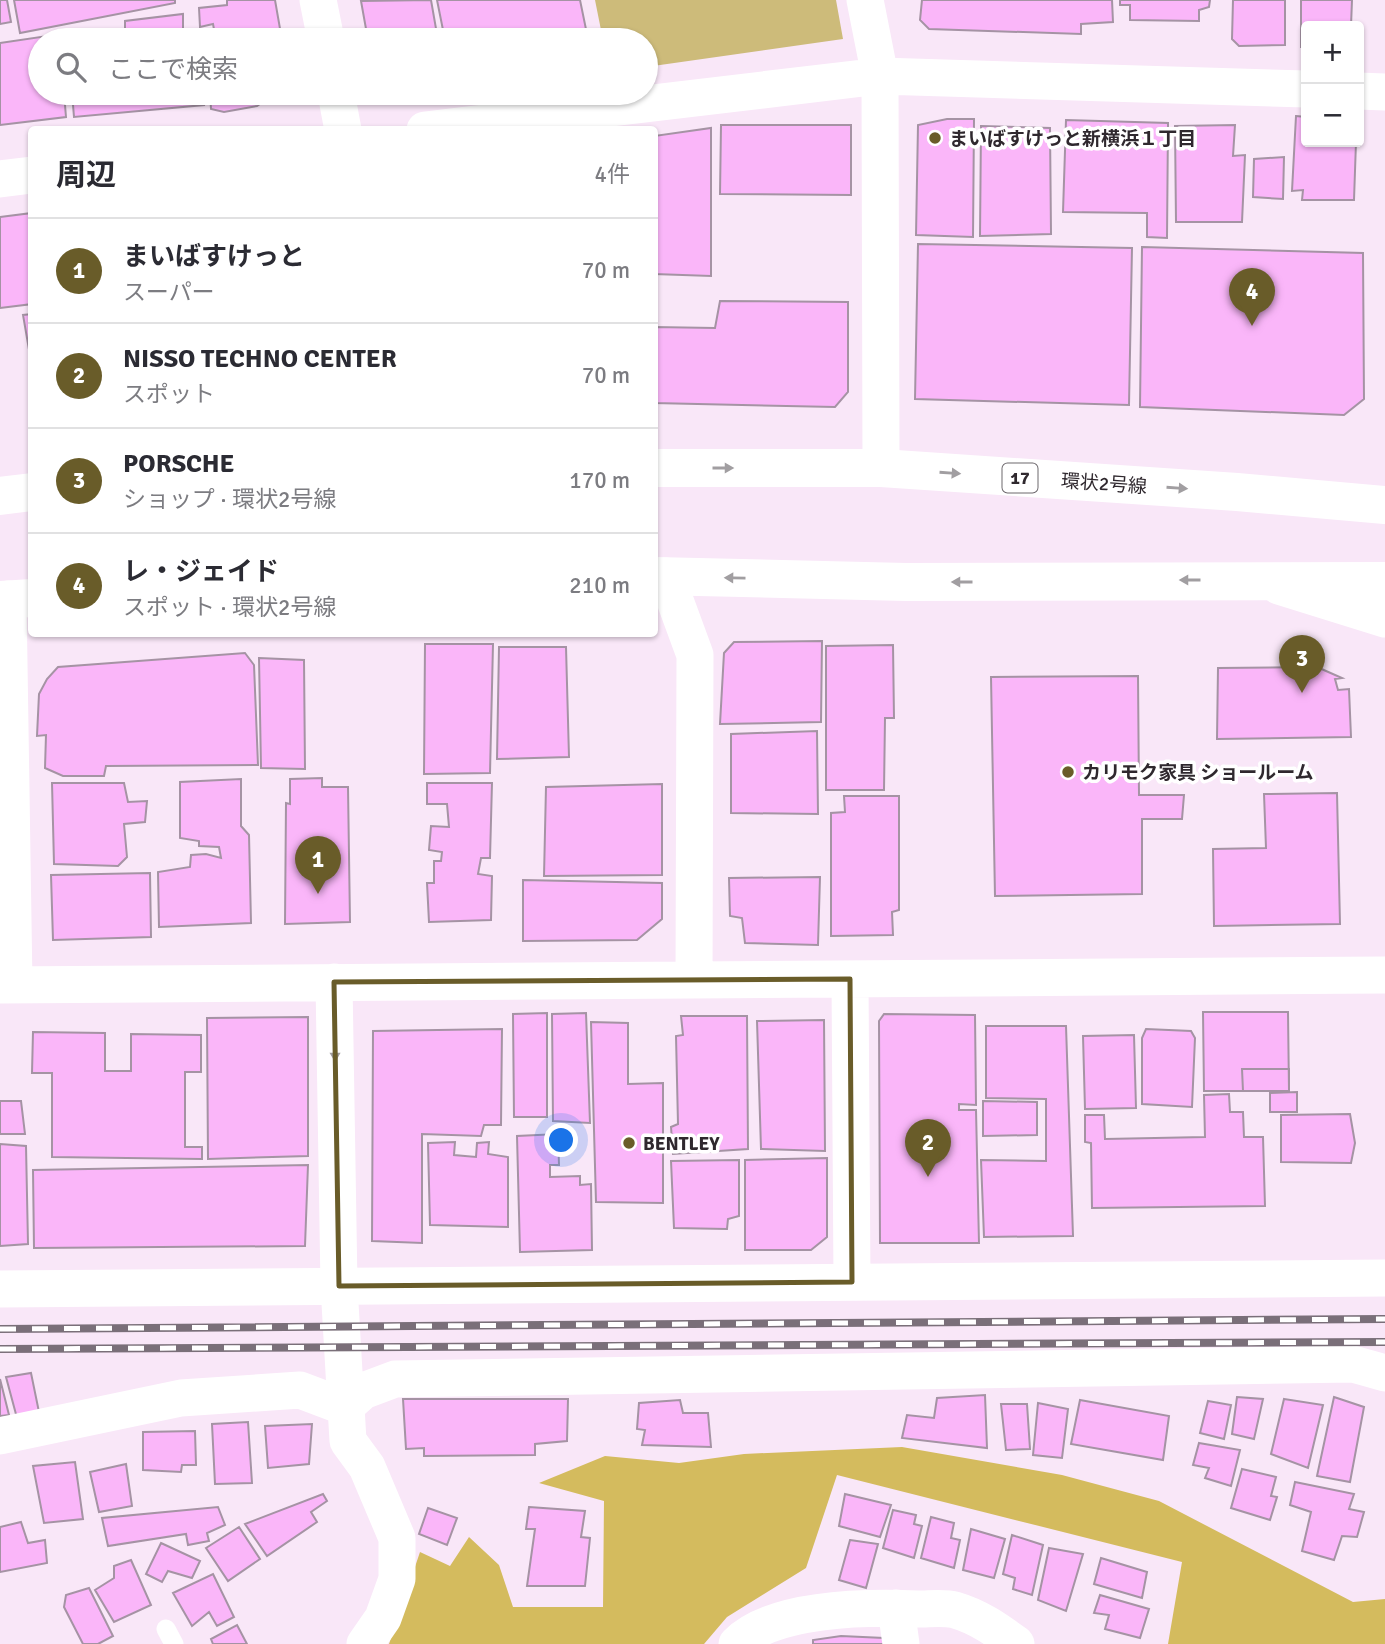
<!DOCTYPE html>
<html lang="ja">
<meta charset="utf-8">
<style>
body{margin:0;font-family:Signika,"Noto Sans JP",sans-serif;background:#f7f7f7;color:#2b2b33}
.controls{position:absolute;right:21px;top:21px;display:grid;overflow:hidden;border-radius:7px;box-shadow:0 2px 5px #0004}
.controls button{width:63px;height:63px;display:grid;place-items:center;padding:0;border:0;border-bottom:2px solid #e1e1e2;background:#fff;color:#2b2b33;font:35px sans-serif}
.you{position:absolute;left:562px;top:1141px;width:24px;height:24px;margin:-18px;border:5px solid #fff;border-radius:50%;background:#1a73e8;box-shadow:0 0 0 10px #1a73e833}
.badge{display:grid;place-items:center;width:46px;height:46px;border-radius:50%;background:#695c29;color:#fff;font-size:23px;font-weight:700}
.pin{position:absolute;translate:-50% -58px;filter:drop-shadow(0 2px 4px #0008)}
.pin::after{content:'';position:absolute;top:37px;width:24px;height:21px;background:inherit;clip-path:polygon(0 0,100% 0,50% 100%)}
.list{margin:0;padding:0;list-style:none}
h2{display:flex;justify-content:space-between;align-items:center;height:91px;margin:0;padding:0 28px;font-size:30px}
h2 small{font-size:23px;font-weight:400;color:#7c7c81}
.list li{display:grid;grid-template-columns:46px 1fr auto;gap:21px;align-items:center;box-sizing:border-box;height:105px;padding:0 28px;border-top:2px solid #e1e1e2}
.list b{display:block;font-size:26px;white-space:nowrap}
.list p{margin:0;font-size:23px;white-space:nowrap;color:#7c7c81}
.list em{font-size:23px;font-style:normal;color:#7c7c81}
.icon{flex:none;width:38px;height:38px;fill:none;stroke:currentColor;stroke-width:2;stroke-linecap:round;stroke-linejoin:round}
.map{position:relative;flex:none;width:1385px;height:1644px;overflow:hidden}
.search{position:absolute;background:#fff;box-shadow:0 2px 5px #0004;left:28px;top:28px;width:630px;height:77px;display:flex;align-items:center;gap:18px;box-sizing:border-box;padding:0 24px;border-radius:38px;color:#7c7c81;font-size:26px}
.panel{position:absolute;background:#fff;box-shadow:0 2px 5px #0004;left:28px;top:126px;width:630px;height:511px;border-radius:7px}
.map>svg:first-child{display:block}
.green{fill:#cdbb7a}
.forest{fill:#d4bb5e}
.building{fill:#fab6f9;stroke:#a593a4;stroke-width:2}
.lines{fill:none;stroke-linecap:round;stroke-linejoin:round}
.service{stroke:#fff;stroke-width:19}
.minor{stroke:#fff;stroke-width:37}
.primary{stroke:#fff;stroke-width:38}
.rail-casing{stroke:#7a6f79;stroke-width:8}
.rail{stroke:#fff;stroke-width:5;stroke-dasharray:16;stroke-linecap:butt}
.oneway{fill:#a19ea1}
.marked{fill:none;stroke:#695c29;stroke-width:5;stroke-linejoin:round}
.poi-dot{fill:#695c29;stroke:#fff;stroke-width:2.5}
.labels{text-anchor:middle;stroke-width:7;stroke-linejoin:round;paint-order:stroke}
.shield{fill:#fff;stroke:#6d686d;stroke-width:2}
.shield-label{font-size:18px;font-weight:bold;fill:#2f282e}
.poi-label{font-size:19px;font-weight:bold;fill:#2f282e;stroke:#fff;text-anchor:start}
.street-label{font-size:19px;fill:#2f282e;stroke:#fff}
</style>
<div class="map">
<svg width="1385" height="1644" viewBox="0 0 1385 1644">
<rect width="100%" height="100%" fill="#f9e7f8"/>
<path class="green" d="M595,0H836L843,39L646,67V40H603Z"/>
<path class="forest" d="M902,1447L1062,1475L1159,1501L1353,1602L1385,1599V1644H1168L1182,1562L837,1475L806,1568L727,1617L704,1644H389L420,1552L450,1566L469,1537L499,1565L513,1607H603L604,1501L539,1483L605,1456L679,1463L744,1454Z"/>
<path class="building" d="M0,0H7L11,22L0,24Z
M14,0H175V3L20,33Z
M227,0H275L282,40H216L213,24L200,27L199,8L227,5Z
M431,0L438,40H368L361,1Z
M437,0H580L588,39L445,40Z
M922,0H1112L1113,22L1081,24V34L929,29L920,20Z
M1120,0H1210L1209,7L1199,10V21L1130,20V5H1120Z
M1233,0H1285V45L1239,46L1232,39Z
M1301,0H1352L1351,26H1306V47H1301Z
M183,14V34L195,33L196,40H73L125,32V21Z
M47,36L48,40H40V93H64L66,117L0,125V43Z
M72,93H202L204,105L74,117Z
M210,93H275L257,106L224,112L211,109Z
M1296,116L1306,117V142H1356L1354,200H1302L1303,190L1292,191Z
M947,119H974L973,237L916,235L918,125Z
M1066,120L1168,123L1167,238L1147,237V213L1063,212Z
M721,125H851V195L720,194Z
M1235,125L1233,156L1245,155L1242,222H1176L1175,126Z
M981,126L1050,128L1051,234L980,236Z
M711,128V276L654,274V136Z
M1284,157L1283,199L1253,197L1254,159Z
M32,213V304L0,308V217Z
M918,244L1132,248L1129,405L915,399Z
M1142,247L1363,253L1364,399L1344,415L1140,407Z
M720,301L848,302V392L835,407L654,403V327L715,328Z
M32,314V367L23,315Z
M822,641L821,722L720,724L724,653L734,642Z
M425,644H493L490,773L424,774Z
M893,645L894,718H885L884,790H826V646Z
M499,647H566L569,757L497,759Z
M245,653L254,665L258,765L106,766L104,776H63L45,768L46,735L37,736L39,694L47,679L58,667Z
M259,658L304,660L305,769L261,768Z
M1317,667L1342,678L1335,679L1338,690L1349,689L1351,737L1217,739L1218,668Z
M1138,676L1139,795H1184L1182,819H1142V894L995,896L991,677Z
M817,731L818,814L731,813V734Z
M322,778V787H348L350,922L285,924L286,803L290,804V779Z
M241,779V826L249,835L251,923L159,927L158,872L190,867L191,855L206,854L221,858L219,847L199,846V841L180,838V782Z
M52,783H124L128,802L147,801L145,822L124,824L127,857L118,866L54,864Z
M427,783H492L490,858H481L478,874L492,876L491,920L429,922L427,883H434V861H441L442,852L429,850L431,826L449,827L447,804H427Z
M662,784V875L544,876L546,787Z
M1337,793L1340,924L1214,926L1213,849L1266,848L1264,794Z
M844,796H899V910L892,912L893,935L831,936V813L845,812Z
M150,873L151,937L53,940L51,875Z
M820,877L818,945L745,943L742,918L730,916L729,878Z
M523,880L662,883V919L637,940L523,941Z
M1203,1012H1288L1289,1091H1204Z
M547,1013V1117H514L513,1014Z
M586,1013L590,1123L553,1121L552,1014Z
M884,1014L975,1015L976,1105L959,1104V1110H976L979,1243H880L879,1021Z
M681,1016H747L748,1149L673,1154L671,1127L678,1124L676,1036L683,1035Z
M308,1017V1156L208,1159L207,1018Z
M824,1020L825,1151L761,1149L757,1021Z
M591,1022L628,1023V1084L663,1083V1203L596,1202Z
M986,1026H1066L1073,1236L984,1237L981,1160L1046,1161V1099L986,1098Z
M502,1029L501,1125H484L481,1136L422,1134V1243L372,1241L373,1031Z
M1146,1029L1191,1031L1195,1038L1192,1107L1142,1104V1038Z
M33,1032L105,1033V1071H131V1034L201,1035V1072H185V1147H202V1159L52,1157V1073H32Z
M1134,1035L1136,1108L1085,1109L1083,1036Z
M1242,1069H1289V1091H1243Z
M1297,1092V1112H1270V1093Z
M1229,1094L1230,1112H1243L1244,1137H1263L1265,1206L1092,1208L1091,1143L1085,1142V1115H1104L1105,1139L1205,1137L1204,1095Z
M0,1101H21L25,1134H0Z
M983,1101L1037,1102V1135L983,1136Z
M1350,1114L1355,1143L1351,1163L1281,1162V1115Z
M558,1134L559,1165H550V1177L580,1176V1185L591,1184L592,1250L520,1252L517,1136Z
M455,1142L454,1155L476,1157L477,1143L489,1142L488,1154L508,1157V1227L430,1225L428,1143Z
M0,1144L26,1146L28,1244L0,1246Z
M827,1158V1237L811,1250H745V1160Z
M739,1160V1216L728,1219L727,1229L674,1228L671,1161Z
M308,1165L305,1246L34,1248L33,1170Z
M31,1373L39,1412L17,1418L6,1377Z
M0,1379L9,1415L0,1416Z
M985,1395L987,1448L902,1438L907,1415L934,1418L937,1398Z
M1237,1397L1263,1399L1254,1439L1232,1434Z
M1334,1397L1364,1407L1350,1482L1317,1476Z
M403,1399H568L567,1441L535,1444V1455L424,1456V1448L406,1449Z
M1284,1399L1323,1405L1308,1468L1271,1454Z
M680,1400L683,1413H708L711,1447L642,1445L645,1430L637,1429L639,1403Z
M1080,1400L1169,1416L1163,1460L1071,1444Z
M1208,1401L1231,1405L1224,1439L1200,1433Z
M1038,1403L1068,1409L1062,1458L1033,1455Z
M1001,1404H1027L1030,1449L1006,1450Z
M248,1422L252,1483L215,1484L212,1424Z
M312,1424L309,1464L268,1468L265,1426Z
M195,1431L196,1465H182L181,1472L143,1470V1432Z
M1199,1443L1240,1450L1231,1486L1205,1478L1209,1468L1193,1465Z
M75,1462L83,1519L44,1523L33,1466Z
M126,1464L132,1506L99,1512L90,1472Z
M1242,1469L1276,1477L1271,1496L1277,1497L1270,1520L1231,1508Z
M1295,1482L1354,1494L1349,1509L1364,1512L1357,1537L1342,1536L1334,1560L1302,1551L1311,1512L1290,1505Z
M323,1494L327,1501L311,1512L317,1522L267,1556L245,1524Z
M845,1494L891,1505L880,1537L839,1526Z
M218,1507L225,1525L207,1533L209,1541L188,1545L186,1534L108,1546L102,1518Z
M529,1507L585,1511L581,1537L590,1538L585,1586H527L535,1529H526Z
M428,1508L457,1518L447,1545L419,1534Z
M893,1510L916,1515L914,1524L922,1526L914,1558L883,1548Z
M931,1517L954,1523L951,1538L960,1540L954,1568L921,1558Z
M21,1522L28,1543L45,1540L47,1563L0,1572V1527Z
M239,1527L260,1559L228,1581L206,1548Z
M971,1529L1005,1539L994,1578L963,1570Z
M1012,1535L1043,1545L1032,1595L1013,1589L1015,1578L1003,1574Z
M850,1540L878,1544L866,1588L839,1580Z
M161,1543L200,1561L192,1578L168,1571L162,1582L146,1574Z
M1049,1548L1083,1554L1066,1611L1038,1600Z
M1101,1558L1147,1572L1142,1598L1094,1584Z
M131,1560L151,1605L114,1622L95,1590L114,1578V1566Z
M213,1574L234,1617L217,1626L209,1612L192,1626L173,1593Z
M89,1588L113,1636L98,1644H83L64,1607L66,1595Z
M1100,1595L1149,1609L1140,1638L1105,1629L1109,1615L1094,1613Z
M237,1625L247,1644H213L211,1639Z
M841,1636L884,1638L885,1644H813V1640Z"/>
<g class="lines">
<path class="service" d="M166,1629L174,1644"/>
<path class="minor" d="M318,0L326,40
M865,0L880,76L881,468
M1359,91L1385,92
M336,93L343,130
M425,130L880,76L1306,89
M0,179L32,175
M666,576L695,655L694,980
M1279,586L1385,619
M8,599L14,985
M850,979L852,1282
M334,982L339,1286L348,1441L367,1467L397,1538V1579L383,1618L365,1644
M0,985L1385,975
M0,1289L1385,1278
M345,1407L363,1391L395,1379L1353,1364L1385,1373
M0,1436L181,1398L300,1390L345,1407
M896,1608L901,1644
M737,1644C774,1607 869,1607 918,1609C930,1609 944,1607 955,1610C979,1617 997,1630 1016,1644"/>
<path class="primary" d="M654,468H881L1237,492L1385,505
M0,496L32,492
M654,576L906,582L1385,581
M0,600L32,598"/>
<g class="rail-casing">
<path id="rail" d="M0,1329L1385,1319
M0,1349L1385,1342"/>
</g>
<use href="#rail" class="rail"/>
</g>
<defs><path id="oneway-solid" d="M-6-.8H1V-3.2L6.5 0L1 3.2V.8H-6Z" transform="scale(1.75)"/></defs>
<g class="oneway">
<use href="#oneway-solid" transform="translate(723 468)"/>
<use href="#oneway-solid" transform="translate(950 473) rotate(4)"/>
<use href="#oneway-solid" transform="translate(1177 488) rotate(4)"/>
<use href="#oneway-solid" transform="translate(735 578) rotate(-179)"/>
<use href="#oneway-solid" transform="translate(1190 580) rotate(180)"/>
<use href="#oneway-solid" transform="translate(962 582) rotate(180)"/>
<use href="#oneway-solid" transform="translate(335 1051) rotate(89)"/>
</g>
<path class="marked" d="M850,979L852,1282L339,1286L334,982Z"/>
<g class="poi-dot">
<circle cx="935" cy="138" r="7"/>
<circle cx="1068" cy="772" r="7"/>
<circle cx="629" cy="1143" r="7"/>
</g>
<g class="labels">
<rect class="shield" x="1002.5" y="463.5" width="35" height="29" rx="5"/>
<g class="shield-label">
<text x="1020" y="484">17</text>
</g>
<g class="poi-label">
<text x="949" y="145">まいばすけっと新横浜１丁目</text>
<text x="1082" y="779">カリモク家具 ショールーム</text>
<text x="643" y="1150">BENTLEY</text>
</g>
<g class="street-label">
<text transform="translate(1104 483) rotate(4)" y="7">環状2号線</text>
</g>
</g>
</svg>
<div class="controls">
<button>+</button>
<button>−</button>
</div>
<div class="you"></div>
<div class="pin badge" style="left:318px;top:894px">1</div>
<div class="pin badge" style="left:928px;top:1177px">2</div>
<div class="pin badge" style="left:1302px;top:693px">3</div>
<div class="pin badge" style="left:1252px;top:326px">4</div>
<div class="search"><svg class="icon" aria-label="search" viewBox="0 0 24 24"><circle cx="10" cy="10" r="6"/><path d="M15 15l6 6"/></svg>ここで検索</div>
<section class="panel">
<h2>周辺<small>4件</small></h2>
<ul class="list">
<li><span class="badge">1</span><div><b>まいばすけっと</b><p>スーパー</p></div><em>70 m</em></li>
<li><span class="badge">2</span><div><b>NISSO TECHNO CENTER</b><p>スポット</p></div><em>70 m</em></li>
<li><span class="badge">3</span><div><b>PORSCHE</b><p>ショップ · 環状2号線</p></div><em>170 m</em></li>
<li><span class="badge">4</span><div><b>レ・ジェイド</b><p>スポット · 環状2号線</p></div><em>210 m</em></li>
</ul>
</section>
</div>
